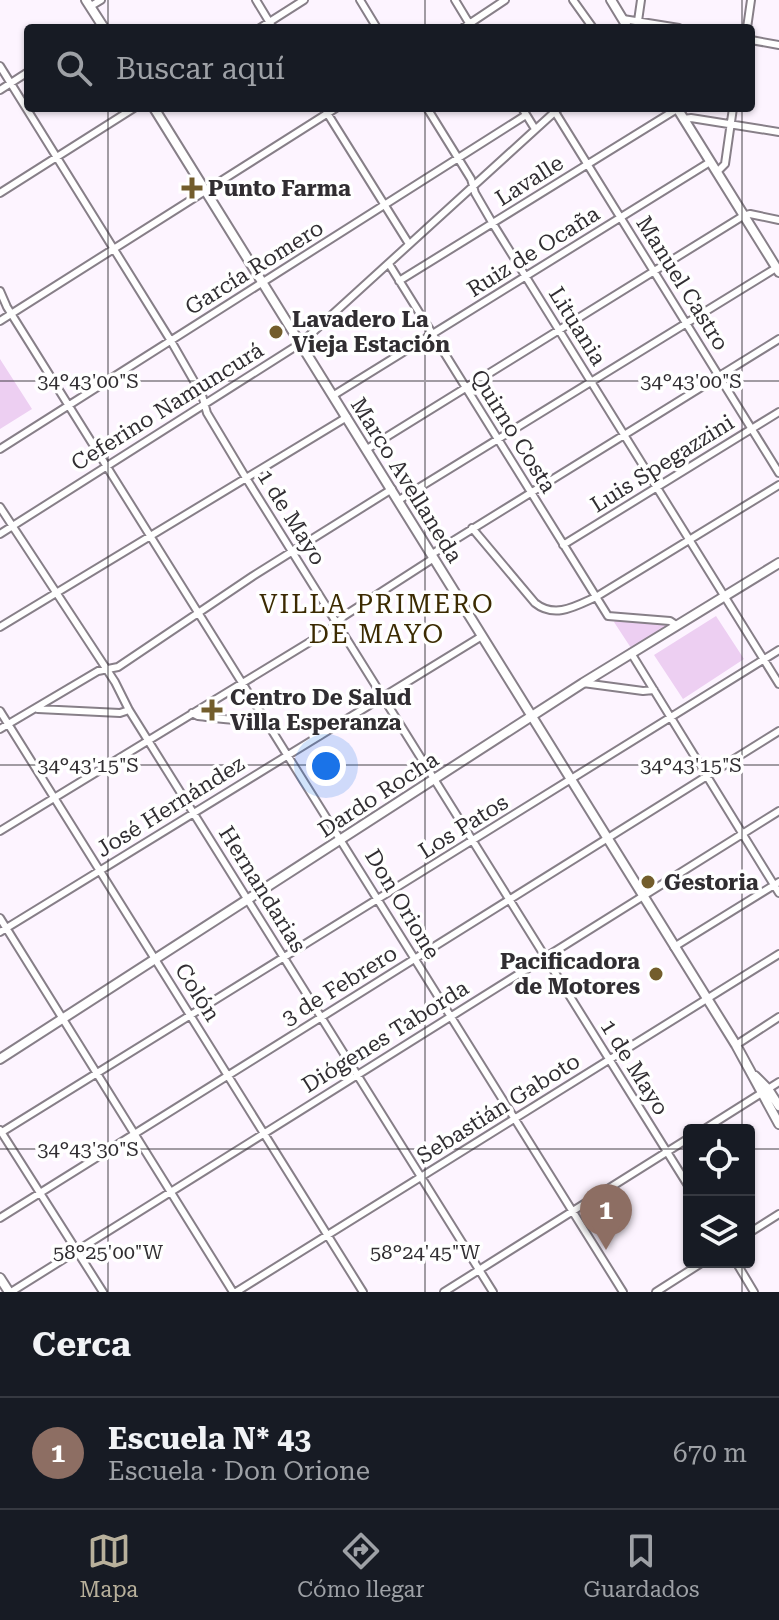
<!DOCTYPE html>
<html lang="es">
<meta charset="utf-8">
<style>
body{margin:0;font-family:"Roboto Serif",serif;background:#242831;color:#f1f3f6}
.controls{position:absolute;right:24px;bottom:24px;display:grid;overflow:hidden;border-radius:8px;box-shadow:0 2px 6px #0004}
.controls button{width:72px;height:72px;display:grid;place-items:center;padding:0;border:0;border-bottom:2px solid #363941;background:#171b24;color:#f1f3f6;font:40px sans-serif}
.you{position:absolute;left:326px;top:766px;width:28px;height:28px;margin:-20px;border:6px solid #fff;border-radius:50%;background:#1a73e8;box-shadow:0 0 0 12px #1a73e833}
.badge{display:grid;place-items:center;width:52px;height:52px;border-radius:50%;background:#b8b09b;color:#fff;font-size:26px;font-weight:700}
.pin{position:absolute;translate:-50% -66px;filter:drop-shadow(0 2px 4px #0008)}
.pin::after{content:'';position:absolute;top:42px;width:28px;height:24px;background:inherit;clip-path:polygon(0 0,100% 0,50% 100%)}
.list{margin:0;padding:0;list-style:none}
h2{display:flex;justify-content:space-between;align-items:center;height:104px;margin:0;padding:0 32px;font-size:34px}
h2 small{font-size:26px;font-weight:400;color:#9ea1a6}
.list li{display:grid;grid-template-columns:52px 1fr auto;gap:24px;align-items:center;box-sizing:border-box;height:112px;padding:0 32px;border-top:2px solid #363941}
.list b{display:block;font-size:30px;white-space:nowrap}
.list p{margin:0;font-size:26px;white-space:nowrap;color:#9ea1a6}
.list em{font-size:26px;font-style:normal;color:#9ea1a6}
.icon{flex:none;width:44px;height:44px;fill:none;stroke:currentColor;stroke-width:2;stroke-linecap:round;stroke-linejoin:round}
.map{position:relative;flex:none;width:779px;height:1292px;overflow:hidden}
.search{position:absolute;background:#171b24;box-shadow:0 2px 6px #0004;left:24px;right:24px;top:24px;height:88px;display:flex;align-items:center;gap:20px;box-sizing:border-box;padding:0 28px;border-radius:8px;color:#9ea1a6;font-size:30px}
.sheet{height:216px;background:#171b24}
nav{display:flex;justify-content:space-around;align-items:center;box-sizing:border-box;height:112px;border-top:2px solid #363941;background:#171b24;font-size:22px;color:#9ea1a6}
nav a{display:grid;justify-items:center;gap:4px}
nav .on{color:#b8b09b}
.map>svg:first-child{display:block}
.green{fill:#edcff2}
.lines{fill:none;stroke-linecap:round;stroke-linejoin:round}
.street-casing{stroke:#877f88;stroke-width:10}
.secondary-casing{stroke:#877f88;stroke-width:12}
.street{stroke:#fff;stroke-width:6}
.secondary{stroke:#fff;stroke-width:8}
.ticks{fill:none;stroke:#312e32;stroke-width:2;stroke-opacity:0.45}
.poi-dot{fill:#735d2c;stroke:#fff;stroke-width:3}
.labels{text-anchor:middle;stroke-width:7;stroke-linejoin:round;paint-order:stroke}
.street-label{font-size:22px;fill:#312e32;stroke:#fff}
.poi-label{font-size:22px;font-weight:bold;fill:#312e32;stroke:#fff;text-anchor:start}
.quarter-label{font-size:26px;letter-spacing:2px;fill:#3c2b02;stroke:#fff}
.ticks-label{font-size:20px;text-anchor:middle;fill:#312e32;stroke:#fff;stroke-width:7;stroke-linejoin:round;paint-order:stroke}
</style>
<div class="map">
<svg width="779" height="1292" viewBox="0 0 779 1292">
<rect width="100%" height="100%" fill="#fdf4ff"/>
<path class="green" d="M0,359L32,409L0,429Z
M716,616L744,659L683,699L654,655Z
M616,620L666,624L667,626L631,648L614,622Z"/>
<g class="lines">
<g class="street-casing">
<path id="street" d="M256,0L273,28
M360,0L377,28
M455,0L472,28
M573,0L593,28
M91,6L101,0
M623,19L679,28
M260,28L304,0
M463,28L505,0
M637,28L641,0
M747,28L751,0
M751,40L779,45
M0,66L171,341L202,395L207,413L246,478L689,1187
M0,90L28,72
M324,108L409,244
M427,108L471,179L475,193L493,224L779,684
M522,108L535,129
M555,112L779,473
M683,119L691,118L779,132
M717,172L725,164L733,108
M0,193L134,108
M389,264L608,616L670,621L676,625
M399,281L677,109
M0,291L7,307L623,1292
M0,321L336,108
M334,395L710,162
M0,449L526,115
M367,449L743,216L750,214L779,220
M399,500L776,268
M0,507L115,682L129,710L493,1292
M472,528L535,603C555,619 576,606 596,597L779,485
M0,534L301,343L559,108
M563,545L779,412
M432,554L779,339
M0,627L347,417
M631,653L779,893
M583,683L643,691L654,690
M38,709L120,713L129,710
M0,711L363,1292
M192,713L198,716C218,718 244,724 263,716
M0,729L98,671L118,667L253,576L392,489
M0,831L331,629L344,616L434,558
M0,918L233,1292
M0,932L482,636
M674,947L779,882
M736,1045L779,1017
M0,1130L103,1292
M703,1130L779,1082
M2,1132L779,650
M0,1218L779,731
M749,1233L779,1214
M736,1262L754,1292
M11,1292L779,811
M236,1292L779,954
M444,1292L689,1138
M656,1292L703,1262"/>
</g>
<g class="secondary-casing">
<path id="secondary" d="M86,0L104,28
M611,0L628,28
M154,108L736,1045L779,1124
M677,108L779,272
M0,1059L583,683L779,563
M755,1076L768,1089L779,1106
M0,1278L9,1292"/>
</g>
<use href="#street" class="street"/>
<use href="#secondary" class="secondary"/>
</g>
<path class="ticks" d="M108,0V28M425,0V28M742,0V28M108,108V1292M425,108V1292M742,108V1130M0,381H779M0,765H779M0,1149H689M749,1149H779M742,1262V1292"/>
<g class="poi-dot">
<path d="M188 176h8v8h8v8h-8v8h-8v-8h-8v-8h8z"/>
<circle cx="276" cy="332" r="8"/>
<path d="M208 698h8v8h8v8h-8v8h-8v-8h-8v-8h8z"/>
<circle cx="648" cy="882" r="8"/>
<circle cx="656" cy="974" r="8"/>
</g>
<g class="labels">
<g class="street-label">
<text transform="translate(529 180) rotate(-32)" y="8">Lavalle</text>
<text transform="translate(533 251) rotate(-32)" y="8">Ruiz de Ocaña</text>
<text transform="translate(254 267) rotate(-32)" y="8">García Romero</text>
<text transform="translate(683 283) rotate(58)" y="8">Manuel Castro</text>
<text transform="translate(578 326) rotate(58)" y="8">Lituania</text>
<text transform="translate(167 406) rotate(-32)" y="8">Ceferino Namuncurá</text>
<text transform="translate(514 431) rotate(58)" y="8">Quirno Costa</text>
<text transform="translate(662 463) rotate(-32)" y="8">Luis Spegazzini</text>
<text transform="translate(407 480) rotate(58)" y="8">Marco Avellaneda</text>
<text transform="translate(292 517) rotate(58)" y="8">1 de Mayo</text>
<text transform="translate(378 794) rotate(-33)" y="8">Dardo Rocha</text>
<text transform="translate(170 806) rotate(-32)" y="8">José Hernández</text>
<text transform="translate(463 826) rotate(-32)" y="8">Los Patos</text>
<text transform="translate(263 889) rotate(58)" y="8">Hernandarias</text>
<text transform="translate(403 904) rotate(59)" y="8">Don Orione</text>
<text transform="translate(339 985) rotate(-32)" y="8">3 de Febrero</text>
<text transform="translate(198 992) rotate(58)" y="8">Colón</text>
<text transform="translate(385 1036) rotate(-32)" y="8">Diógenes Taborda</text>
<text transform="translate(635 1067) rotate(58)" y="8">1 de Mayo</text>
<text transform="translate(498 1108) rotate(-32)" y="8">Sebastián Gaboto</text>
</g>
<g class="poi-label">
<text x="208" y="196">Punto Farma</text>
<text x="292" y="327">Lavadero La<tspan x="292" dy="25">Vieja Estación</tspan></text>
<text x="230" y="705">Centro De Salud<tspan x="230" dy="25">Villa Esperanza</tspan></text>
<text x="664" y="890">Gestoria</text>
<text x="640" y="969" text-anchor="end">Pacificadora<tspan x="640" dy="25">de Motores</tspan></text>
</g>
<g class="quarter-label">
<text x="377" y="613">VILLA PRIMERO<tspan x="377" dy="30">DE MAYO</tspan></text>
</g>
</g>
<g class="ticks-label">
<text x="88" y="388">34°43'00"S</text>
<text x="691" y="388">34°43'00"S</text>
<text x="88" y="772">34°43'15"S</text>
<text x="691" y="772">34°43'15"S</text>
<text x="88" y="1156">34°43'30"S</text>
<text x="108" y="1259">58°25'00"W</text>
<text x="425" y="1259">58°24'45"W</text>
</g>
</svg>
<div class="controls">
<button><svg class="icon" aria-label="locate" viewBox="0 0 24 24"><circle cx="12" cy="12" r="6"/><path d="M12 2v4M12 18v4M2 12h4M18 12h4"/></svg></button>
<button><svg class="icon" aria-label="layers" viewBox="0 0 24 24"><path d="M12 4l9 5-9 5-9-5zM3 14l9 5 9-5"/></svg></button>
</div>
<div class="you"></div>
<div class="pin badge" style="left:606px;top:1250px;background:#8d6e63">1</div>
<div class="search"><svg class="icon" aria-label="search" viewBox="0 0 24 24"><circle cx="10" cy="10" r="6"/><path d="M15 15l6 6"/></svg>Buscar aquí</div>
</div>
<section class="sheet">
<h2>Cerca<small></small></h2>
<ul class="list">
<li><span class="badge" style="background:#8d6e63">1</span><div><b>Escuela N* 43</b><p>Escuela · Don Orione</p></div><em>670 m</em></li>
</ul>
</section>
<nav>
<a class="on"><svg class="icon" aria-label="map" viewBox="0 0 24 24"><path d="M3 6l6-2 6 2 6-2v14l-6 2-6-2-6 2zM9 4v14M15 6v14"/></svg>Mapa</a>
<a><svg class="icon" aria-label="directions" viewBox="0 0 24 24"><path d="M12 3l9 9-9 9-9-9zM9 14v-3h6M13 9l2 2-2 2"/></svg>Cómo llegar</a>
<a><svg class="icon" aria-label="saved" viewBox="0 0 24 24"><path d="M7 4h10v16l-5-4-5 4z"/></svg>Guardados</a>
</nav>
